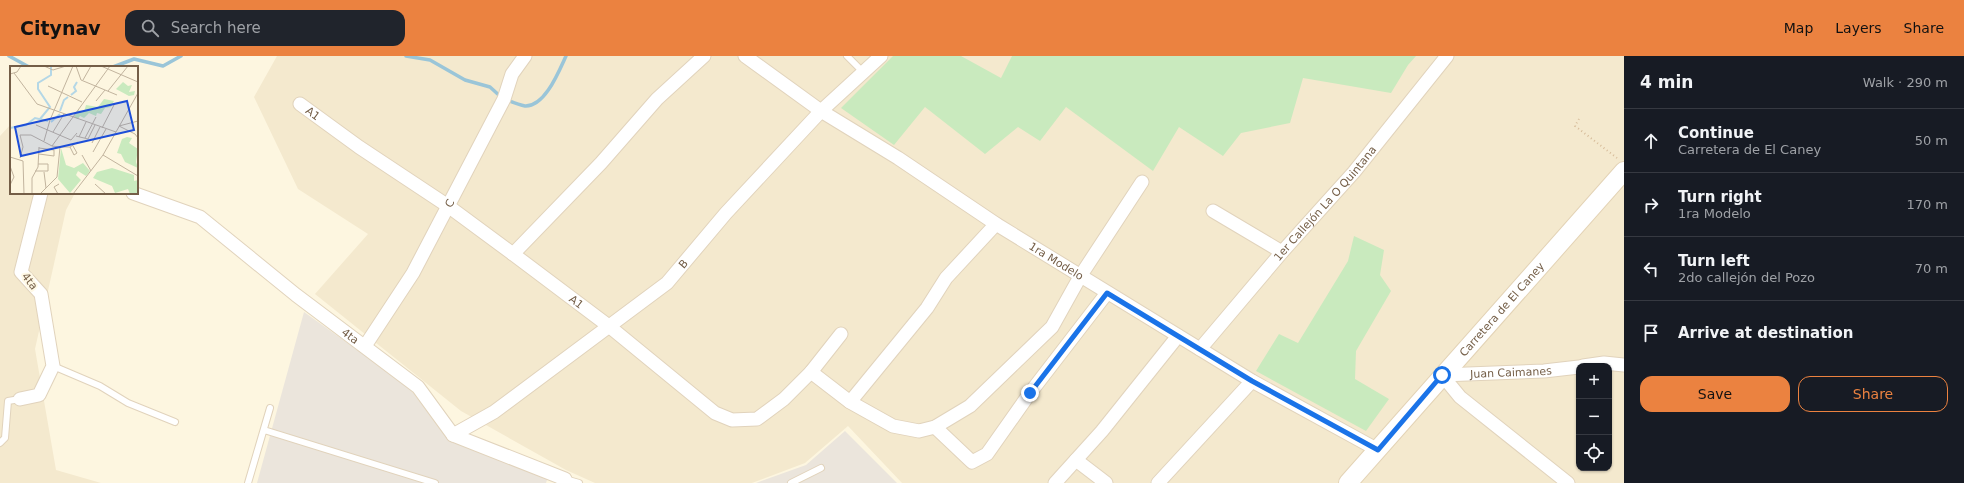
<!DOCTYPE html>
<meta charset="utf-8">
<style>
body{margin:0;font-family:"DejaVu Sans",sans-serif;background:#20242c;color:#f1f3f6}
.controls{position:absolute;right:12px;bottom:12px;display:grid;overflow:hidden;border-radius:8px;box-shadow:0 1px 3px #0004}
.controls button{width:36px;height:36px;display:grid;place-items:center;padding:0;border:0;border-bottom:1px solid #363941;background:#171b24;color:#f1f3f6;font:20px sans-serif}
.stop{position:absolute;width:12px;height:12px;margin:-9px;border:3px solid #1a73e8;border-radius:50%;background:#fff}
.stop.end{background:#1a73e8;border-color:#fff;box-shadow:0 1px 4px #0008}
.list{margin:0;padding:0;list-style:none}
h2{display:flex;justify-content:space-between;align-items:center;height:52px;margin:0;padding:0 16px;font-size:17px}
h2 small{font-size:13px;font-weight:400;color:#9ea1a6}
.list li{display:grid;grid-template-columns:26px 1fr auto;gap:12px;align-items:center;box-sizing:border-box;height:64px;padding:0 16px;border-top:1px solid #363941}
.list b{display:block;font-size:15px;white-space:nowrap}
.list p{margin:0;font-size:13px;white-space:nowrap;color:#9ea1a6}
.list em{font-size:13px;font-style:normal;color:#9ea1a6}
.actions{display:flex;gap:8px;padding:12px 16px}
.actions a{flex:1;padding:9px 0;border:1px solid #eb8240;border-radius:12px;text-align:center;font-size:14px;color:#eb8240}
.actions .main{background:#eb8240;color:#111}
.icon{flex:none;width:22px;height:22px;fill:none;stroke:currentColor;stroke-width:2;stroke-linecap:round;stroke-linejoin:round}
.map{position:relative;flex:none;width:1624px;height:427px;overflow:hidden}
header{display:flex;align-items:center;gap:24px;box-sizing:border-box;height:56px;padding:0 20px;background:#eb8240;color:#111}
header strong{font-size:19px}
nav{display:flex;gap:22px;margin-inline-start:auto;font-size:14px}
.search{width:280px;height:36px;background:#20242c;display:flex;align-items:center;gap:10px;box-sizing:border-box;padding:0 14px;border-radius:12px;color:#9ea1a6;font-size:15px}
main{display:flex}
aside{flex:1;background:#171b24}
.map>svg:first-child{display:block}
.residential{fill:#f4e9ce;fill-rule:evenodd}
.industrial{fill:#ebe5dc}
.green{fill:#c9eabe}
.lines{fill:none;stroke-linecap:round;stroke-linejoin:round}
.stream{stroke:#9ac5d8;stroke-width:3.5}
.service-casing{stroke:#e1d3bc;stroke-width:8}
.minor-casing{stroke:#e1d3bc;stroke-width:15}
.secondary-casing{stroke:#e3d3b6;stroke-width:20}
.path{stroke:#d7bc9a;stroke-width:2;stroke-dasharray:1 3;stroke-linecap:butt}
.service{stroke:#fff;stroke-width:6}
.minor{stroke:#fff;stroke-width:13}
.secondary{stroke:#fff;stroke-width:18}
.route{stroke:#1a73e8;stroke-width:5}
.labels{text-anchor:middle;stroke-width:4;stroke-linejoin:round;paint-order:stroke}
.street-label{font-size:11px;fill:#745e47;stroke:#fff9e6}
.inset-river{fill:none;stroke:#b4d7e6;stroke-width:2}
.inset-road{fill:none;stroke:#c2b49e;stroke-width:1}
.view{fill:#1d4ed8;fill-opacity:0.15;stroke:#1d4ed8;stroke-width:2}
.inset-edge{fill:none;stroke:#745e47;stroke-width:2}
</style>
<header>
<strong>Citynav</strong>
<div class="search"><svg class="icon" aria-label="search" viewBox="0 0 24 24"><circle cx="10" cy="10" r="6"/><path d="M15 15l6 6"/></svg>Search here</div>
<nav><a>Map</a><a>Layers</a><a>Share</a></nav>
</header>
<main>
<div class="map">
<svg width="1624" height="427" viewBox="0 0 1624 427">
<rect width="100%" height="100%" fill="#fdf6e0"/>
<path class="residential" d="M277,0H1624V427H902L848,370L805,407L752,427H595L566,414L461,355L315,238L368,178L298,133L254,41ZM1579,310H1609V412H1579Z
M11,68V137H75L66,154L35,293L56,414L101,427H0V80Z"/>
<path class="industrial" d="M304,256L408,330L448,384L548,421L546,427H257Z
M845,375L897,427H756L806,409Z"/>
<path class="green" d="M893,0H961L1001,22L1012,0H1416L1408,9L1391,37L1303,22L1290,67L1241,77L1223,100L1179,71L1153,115L1066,51L1040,85L1018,71L985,98L925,51L894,89L841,52Z
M1354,180L1384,194L1380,219L1391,235L1356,295L1355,323L1389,343L1366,375L1256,315L1279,278L1298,287L1348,205Z"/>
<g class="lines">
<path class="stream" d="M9,0L29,11
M406,0L430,4L465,24L490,31L501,41
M113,11L134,3L163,10L181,0
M507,44C512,46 519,49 525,50C545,51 559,15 566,0"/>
<g class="service-casing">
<path id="service" d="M847,0L864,17
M53,310L100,330L128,347L175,366
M264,374L435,427
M0,387L5,382L8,345L20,343
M565,423L579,427
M248,427L270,352
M791,427L821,412"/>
</g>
<g class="minor-casing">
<g id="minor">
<path id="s1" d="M745,0L821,55L898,102L996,168L1252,325L1378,394"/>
<path id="s2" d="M300,48L359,91L448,150L513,198L610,271L715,357L732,364L757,363L784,343L811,316L841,278"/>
<path id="s3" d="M133,137L200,161L296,239L418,331L453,379L565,423L563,427"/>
<path d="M1213,155L1282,196"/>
<path d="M513,198L601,107L657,43L704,0"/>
<path id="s4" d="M365,290L413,217L504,43L512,18L525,0"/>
<path id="s5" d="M1200,293L1282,196L1354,116L1447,0"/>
<path d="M1583,310L1604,307L1624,309"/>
<path d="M811,316L850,346L893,370L919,375L935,371L970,350L1052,271L1081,219L1142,126"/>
<path d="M1442,319L1460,341L1568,427"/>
<path id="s6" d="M1442,319L1544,315L1579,311"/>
<path d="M20,343L39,339L53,310L41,238L21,216L41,137"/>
<path d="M850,346L927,252L946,222L996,168"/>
<path d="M935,371L972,406L987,398L1030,337L1107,237"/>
<path id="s7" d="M453,379L494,356L667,227L726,157L821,55L881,0"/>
<path d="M1076,404L1106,427"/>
<path d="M1055,427L1102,375L1178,280"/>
<path d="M1158,427L1252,325"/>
</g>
</g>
<g class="secondary-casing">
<g id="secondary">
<path id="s8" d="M1348,427L1624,115"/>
</g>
</g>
<path class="path" d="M1579,63L1575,70L1617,102"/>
<use href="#service" class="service"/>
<use href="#minor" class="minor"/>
<use href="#secondary" class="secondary"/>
</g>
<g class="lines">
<path class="route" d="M1030,337L1107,237L1252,325L1378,394L1442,319"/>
</g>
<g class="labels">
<g class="street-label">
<text dy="4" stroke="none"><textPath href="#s2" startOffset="16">A1</textPath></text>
<text dy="4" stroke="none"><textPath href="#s4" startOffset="166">C</textPath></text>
<text dy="4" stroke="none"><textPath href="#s5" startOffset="192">1er Callejón La O Quintana</textPath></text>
<text dy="4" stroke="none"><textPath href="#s1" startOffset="373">1ra Modelo</textPath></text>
<text dy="4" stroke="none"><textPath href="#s7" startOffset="288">B</textPath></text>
<text transform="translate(30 225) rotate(53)" y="4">4ta</text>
<text dy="4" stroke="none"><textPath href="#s2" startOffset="340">A1</textPath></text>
<text dy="4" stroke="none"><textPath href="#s8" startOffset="232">Carretera de El Caney</textPath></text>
<text dy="4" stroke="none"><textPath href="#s3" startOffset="263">4ta</textPath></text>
<text dy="4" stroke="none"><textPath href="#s6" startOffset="69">Juan Caimanes</textPath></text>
</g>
</g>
<g transform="translate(10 10)">
<rect width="128" height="128" fill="#fdf6e0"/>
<path d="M113,16L118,20L122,19L119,26L125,25L124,29L119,30L106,23ZM94,33L104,35L101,41L95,42L91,48L87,47L86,50L79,47L74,52L70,50L68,53L64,51L68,44L74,46L76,39L88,41ZM117,71L122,72L119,77L128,83L126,96L128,102L115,96L111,88L107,87L112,73ZM51,82L56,99L64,102L73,97L80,105L76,110L68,105L66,109L71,114L60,127L48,113ZM102,102L124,109V115L128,114V128H120L118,123L105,127L102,120L83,112L87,106Z" fill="#c9eabe"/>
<path class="inset-river" d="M61,29L66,25L64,21L67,16M50,45L54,34L58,31M30,53L40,41L28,23V17L41,9V0M41,56L50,48M0,62L16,59L25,52L38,55"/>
<path class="inset-road" d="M34,0L43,4L56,0M66,0L71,14L107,29M91,0L128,16M4,7L27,38L106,66M0,8L7,6L11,0M73,14L81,0M38,20L72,36M98,25L118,0M86,35L95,24M26,59L61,74L67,67M109,60L125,68L128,72M109,60L128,55M92,62L105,37M43,66L54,48M66,70L78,73L85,59M69,71L76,56M75,72L86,51M34,75L40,54L63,0M82,77L90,61M42,80L100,0M60,81L64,89L67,87L63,80M83,86L96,63M29,88L44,90V84L29,82M72,89L81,105M93,89L128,110M0,91L13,95L14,128M10,92L13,81L10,69H21L42,80L50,81H60L68,76M0,100L4,111L0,119M25,105H38V98H28M34,106L36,122M85,118L96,128M22,128V112L28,101L29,81M30,128L47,111L50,81M48,128L44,121L49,118M63,128L93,89L128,27"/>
<path class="view" d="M117,35L124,64L11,90L5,61Z"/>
<rect width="128" height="128" class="inset-edge"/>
</g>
</svg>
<div class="controls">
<button>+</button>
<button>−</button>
<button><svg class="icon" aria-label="locate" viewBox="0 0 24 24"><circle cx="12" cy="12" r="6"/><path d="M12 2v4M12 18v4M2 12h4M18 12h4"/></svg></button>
</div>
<div class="stop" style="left:1442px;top:319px"></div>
<div class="stop end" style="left:1030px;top:337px"></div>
</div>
<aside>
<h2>4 min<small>Walk · 290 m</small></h2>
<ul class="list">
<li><svg class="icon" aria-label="ahead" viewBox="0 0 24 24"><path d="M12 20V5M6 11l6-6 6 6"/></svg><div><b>Continue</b><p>Carretera de El Caney</p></div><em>50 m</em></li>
<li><svg class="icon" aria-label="right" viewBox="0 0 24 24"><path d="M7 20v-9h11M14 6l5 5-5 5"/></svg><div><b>Turn right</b><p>1ra Modelo</p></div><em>170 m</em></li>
<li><svg class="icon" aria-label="left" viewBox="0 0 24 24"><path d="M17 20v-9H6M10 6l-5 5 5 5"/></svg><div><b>Turn left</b><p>2do callejón del Pozo</p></div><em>70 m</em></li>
<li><svg class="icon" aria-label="arrive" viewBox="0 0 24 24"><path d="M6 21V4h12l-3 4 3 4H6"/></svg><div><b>Arrive at destination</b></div></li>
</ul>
<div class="actions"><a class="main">Save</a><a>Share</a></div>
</aside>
</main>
